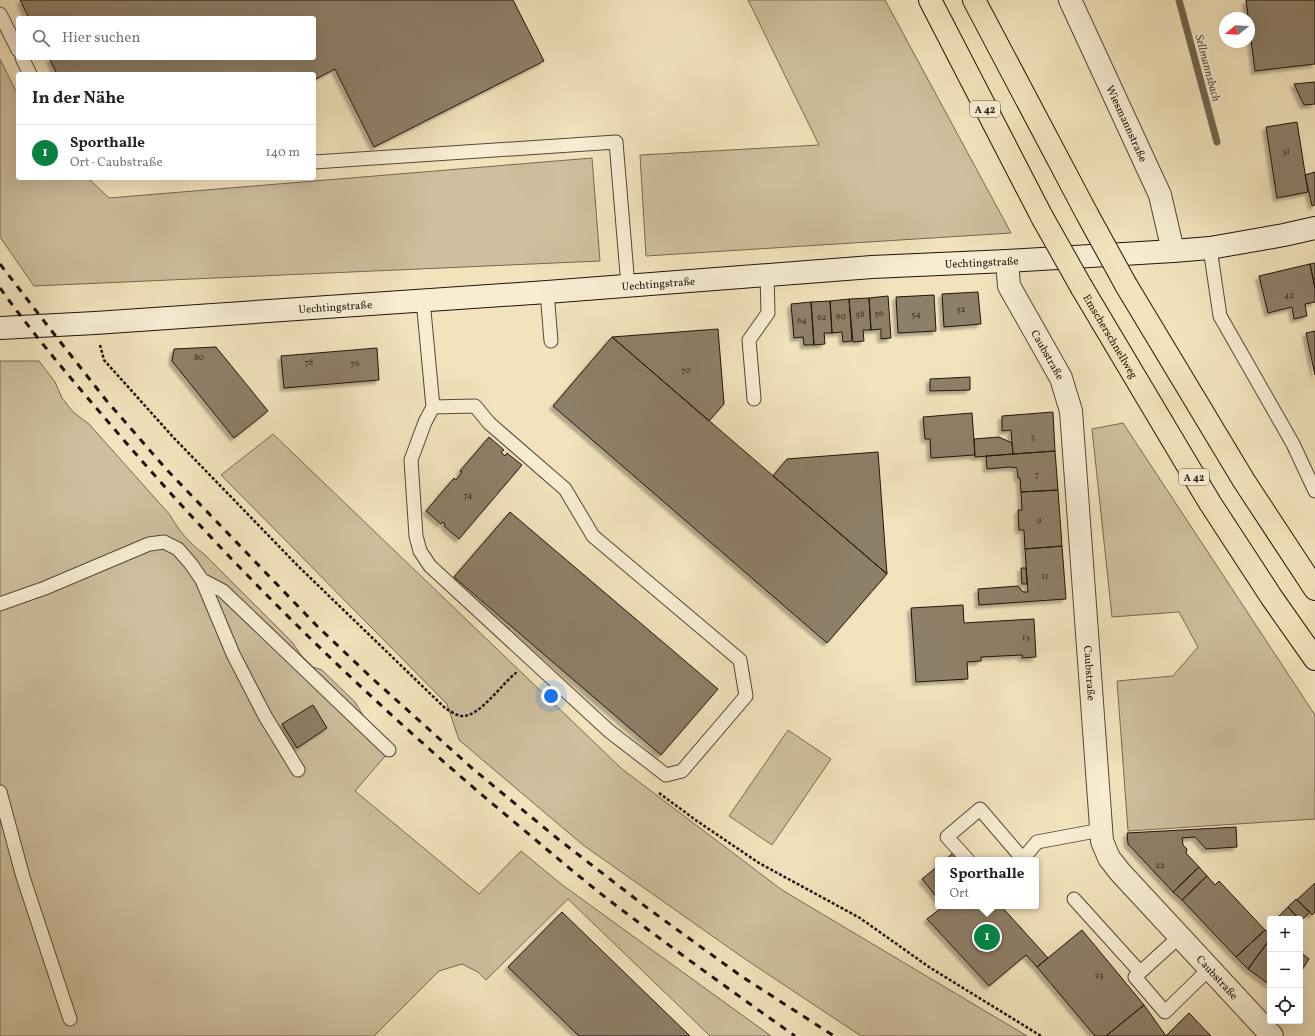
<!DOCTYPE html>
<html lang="de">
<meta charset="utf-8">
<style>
body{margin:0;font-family:Vollkorn,serif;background:#f2f2f2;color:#222}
.controls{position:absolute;right:12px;bottom:12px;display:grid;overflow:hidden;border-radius:4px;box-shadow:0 4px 16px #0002}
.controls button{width:36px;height:36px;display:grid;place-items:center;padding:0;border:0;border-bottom:1px solid #e0e0e0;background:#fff;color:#222;font:20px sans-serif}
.compass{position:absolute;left:1219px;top:12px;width:36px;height:36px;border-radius:50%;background:#fff;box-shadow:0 4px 16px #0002;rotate:252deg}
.you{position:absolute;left:551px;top:696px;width:14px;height:14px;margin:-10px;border:3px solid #fff;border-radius:50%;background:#1a73e8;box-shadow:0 0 0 6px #1a73e833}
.badge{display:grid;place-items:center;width:26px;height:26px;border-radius:50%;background:#0b8043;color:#fff;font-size:13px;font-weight:700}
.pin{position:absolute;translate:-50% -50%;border:2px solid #fff;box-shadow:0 1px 4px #0006}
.popup{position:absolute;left:935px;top:857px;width:104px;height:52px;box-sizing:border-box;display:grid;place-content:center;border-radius:4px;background:#fff;filter:drop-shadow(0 1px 3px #0005);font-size:13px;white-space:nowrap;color:#767676}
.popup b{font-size:15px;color:#222}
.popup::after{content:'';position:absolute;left:50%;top:100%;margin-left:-8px;border:8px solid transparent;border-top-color:#fff}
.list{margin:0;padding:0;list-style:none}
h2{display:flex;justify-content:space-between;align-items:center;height:52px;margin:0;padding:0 16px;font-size:17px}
h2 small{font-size:13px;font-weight:400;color:#767676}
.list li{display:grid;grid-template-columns:26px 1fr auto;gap:12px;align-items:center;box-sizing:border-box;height:56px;padding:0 16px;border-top:1px solid #e0e0e0}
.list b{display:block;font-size:15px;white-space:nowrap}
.list p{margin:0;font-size:13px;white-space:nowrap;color:#767676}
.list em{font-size:13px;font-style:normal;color:#767676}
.icon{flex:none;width:22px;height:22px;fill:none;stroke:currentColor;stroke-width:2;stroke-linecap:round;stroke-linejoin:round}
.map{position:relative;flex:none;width:1315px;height:1036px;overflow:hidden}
.search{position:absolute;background:#fff;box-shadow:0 4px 16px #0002;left:16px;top:16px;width:300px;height:44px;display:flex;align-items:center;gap:10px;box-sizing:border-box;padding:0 14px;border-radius:4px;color:#767676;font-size:15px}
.panel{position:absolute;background:#fff;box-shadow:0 4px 16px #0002;left:16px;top:72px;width:300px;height:108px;border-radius:4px}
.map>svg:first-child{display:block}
.green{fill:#cebf9e;stroke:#786855}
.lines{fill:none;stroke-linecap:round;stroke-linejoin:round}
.stream{stroke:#746552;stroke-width:7}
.building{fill:#8e7f68;stroke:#21120c;filter:url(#shadow)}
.lane-casing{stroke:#554638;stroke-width:15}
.street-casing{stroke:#554638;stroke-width:24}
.secondary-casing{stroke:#21120c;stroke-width:24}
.highway-casing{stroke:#21120c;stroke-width:24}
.path{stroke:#21120c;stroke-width:2.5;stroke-dasharray:3 2;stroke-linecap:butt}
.lane{stroke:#f7edd3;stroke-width:13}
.street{stroke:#f7edd3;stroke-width:22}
.secondary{stroke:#f7edd3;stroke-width:22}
.highway{stroke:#f2e3bc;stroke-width:22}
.rail{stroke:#21120c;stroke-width:3;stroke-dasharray:7 7;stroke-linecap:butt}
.highway-bridge-casing{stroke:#21120c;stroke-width:24;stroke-linecap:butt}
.highway-bridge{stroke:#f2e3bc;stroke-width:22}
.labels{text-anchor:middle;stroke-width:4;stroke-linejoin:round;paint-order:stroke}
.number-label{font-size:9px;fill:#3c2d23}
.shield{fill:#f7edd3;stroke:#615448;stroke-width:1}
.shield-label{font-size:10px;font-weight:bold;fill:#21120c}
.street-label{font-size:11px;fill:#21120c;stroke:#f7edd3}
.water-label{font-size:12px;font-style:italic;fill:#5f5040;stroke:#f7edd3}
</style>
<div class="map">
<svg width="1315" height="1036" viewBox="0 0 1315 1036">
<defs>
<filter id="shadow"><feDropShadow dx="-3.5" dy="3.5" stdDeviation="1" flood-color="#0004"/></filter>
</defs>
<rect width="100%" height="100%" fill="#f2e3bc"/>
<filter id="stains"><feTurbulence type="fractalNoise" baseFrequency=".005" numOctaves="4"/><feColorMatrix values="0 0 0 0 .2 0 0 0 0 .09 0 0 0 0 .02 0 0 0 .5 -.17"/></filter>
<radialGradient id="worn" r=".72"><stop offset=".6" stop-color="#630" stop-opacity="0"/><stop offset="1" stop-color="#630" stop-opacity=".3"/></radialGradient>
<path class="green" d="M748,0H885L1011,233L646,256L640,155L819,145Z
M0,59L18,95V178H88L109,198L592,158L600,261L34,286L0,237Z
M0,361H39L55,382L62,398L73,412L89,424L170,515C179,531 189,543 204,554L292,642L301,655L313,667L322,670L355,702L387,754L355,791L479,894L521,851L561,884L771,1036H710L568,899L486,980L478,972L462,964L439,971L374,1036H0Z
M1123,423L1315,715V819L1128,831L1117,681L1173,676L1198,647L1179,612L1112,617L1092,429Z
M273,434L622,769L782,890L1027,1036H861L745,959L583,845L459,740L447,704L221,475Z
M788,730L831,759L772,845L729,816Z"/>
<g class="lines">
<path class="stream" d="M1179,0L1217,142"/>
</g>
<path class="building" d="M20,0H513L544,61L374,147L335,69L314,80V74H57L49,58H314V18H29Z
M1246,0H1315V64L1255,71Z
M1315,82V104L1304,105L1294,84Z
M1297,122L1308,192L1277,198L1266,127Z
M1315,172V205L1312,206L1305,175Z
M1315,263V288L1310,264Z
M1310,264L1315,288V302L1305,304L1307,316L1294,319L1292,307L1268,313L1259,276Z
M978,292L981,324L944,327L942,294Z
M934,295L936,331L898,333L896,297Z
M888,296L891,338L881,339V329L871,330L869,298Z
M869,298L871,330H863L864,341L853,342L849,299Z
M849,299L852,341L843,342L842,332L832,333L830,301Z
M830,301L832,333H824L825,344L814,345L811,302Z
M811,302L814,345H804L803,337L794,338L791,304Z
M718,329L724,404L709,421L612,337Z
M1315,331V375L1306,333Z
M612,337L887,574L827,643L553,406Z
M216,347L268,411L234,438L172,361L174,349Z
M377,348L379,380L284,388L281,356Z
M970,377V390L930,391V379Z
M1053,412L1055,451L1013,454L1011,430L1002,431V416Z
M972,413L975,455L931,458L930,439H925L923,417Z
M489,437L504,450L501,452L505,456L507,453L522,465L459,539L444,526L445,524L443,522L441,524L426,511L454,478L456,480L462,472L460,471Z
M999,437L1012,443L1013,454L975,457L974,439Z
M1055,451L1058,490L1021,492L1020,478H1018L1017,468L1010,467L987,469L986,456Z
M878,452L887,574L773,476L787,459Z
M1058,490L1062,546L1025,549L1024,530H1019L1018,510H1022L1021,492Z
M510,512L718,689L661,755L454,577Z
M1062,546L1066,599L979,605L978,589L1018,586L1023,592H1028L1025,549Z
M1021,568H1026L1027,584H1022Z
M963,605L964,623L1034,619L1036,657L1022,658V655L981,657V661L967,662L968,679L916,682L911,608Z
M313,705L327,728L297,748L282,724Z
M1236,827L1237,847L1206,849L1195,837L1182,838L1183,845L1187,849L1186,853L1199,867L1173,892L1128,844L1127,833Z
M953,853L959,860H945Z
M938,866V899L922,879Z
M1199,867L1207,876L1182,900L1173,892Z
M1207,876L1215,885L1219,881L1265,930L1236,957L1182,900Z
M1315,883V912L1312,915L1297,900Z
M1296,899L1310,912L1301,921L1288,907Z
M944,906H1001L1048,958L1037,967L1026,955L989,986L927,919Z
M1288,907L1299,919H1276Z
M562,912L690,1036H579L508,967Z
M1082,930L1144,1005L1106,1036H1095L1037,967Z
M1265,930L1270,934V939L1248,969L1236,957Z
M1270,939V985L1248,969Z
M1300,952L1309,959L1300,973Z
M1144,1005L1166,1036H1106Z
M1189,1013L1211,1036H1166Z"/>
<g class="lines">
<g class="lane-casing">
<path id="lane" d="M0,14L18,50
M22,58L30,74
M314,162L616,142L628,286
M1210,248L1220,316L1293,444L1315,491
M547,292L551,341
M423,300L433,407L425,422L411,460L416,536L420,551L430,566L609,731L666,775L682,771L746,696L740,660L593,536L565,489L489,423L475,406L433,407
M754,399L749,340L768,313L767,274
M202,580L223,591L389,750
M0,604L45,588L149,544L164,542L178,549L191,564L202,580L233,654L265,716L298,770
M0,792L23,877L70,1019
M968,860L947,837L980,809L1022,858
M1022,860L1037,842L1101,830
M1074,899L1140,972
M1179,937L1135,977L1165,1012L1209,969"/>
</g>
<g class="street-casing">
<g id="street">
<path id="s1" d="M1070,0L1160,195L1173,251"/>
<path id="s2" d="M1007,261L1009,286L1061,378L1071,411L1102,841L1109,858L1120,872L1272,1036"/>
</g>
</g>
<g class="secondary-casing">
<g id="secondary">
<path id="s3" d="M0,328L95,323L547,292L872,267L1007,261L1173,251L1210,248L1284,235L1315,228"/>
</g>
</g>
<g class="highway-casing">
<g id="highway">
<path d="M930,0L1042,217"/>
<path d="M974,0L1087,214"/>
<path d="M1126,285L1244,481L1315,589"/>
<path id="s4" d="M1082,288L1210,503L1272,598L1315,659"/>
</g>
</g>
<path class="path" d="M100,345L104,360L173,437L298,566L445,708C450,711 457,716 462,716C480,717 502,683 516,673L518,674
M659,793L697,821L759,863L860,918L929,967L1041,1036"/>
<use href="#lane" class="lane"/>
<use href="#street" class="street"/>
<use href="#secondary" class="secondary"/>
<use href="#highway" class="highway"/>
<path class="rail" d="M0,264L47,325L106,400L167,470L317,626L374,680L473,769L558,839L650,910L741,976L834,1036
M0,288C38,341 80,389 122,438C242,578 377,708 519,826C556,857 592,888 630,916C684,957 740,997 795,1036"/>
<g class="highway-bridge-casing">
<path id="highway-bridge" d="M1087,214L1126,285
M1042,217L1082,288"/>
</g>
<use href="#highway-bridge" class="highway-bridge"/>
</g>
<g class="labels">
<g class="number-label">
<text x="1286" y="154">31</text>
<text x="1289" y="298">42</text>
<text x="961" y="312">52</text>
<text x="879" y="316">56</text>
<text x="860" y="317">58</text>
<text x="916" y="317">54</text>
<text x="841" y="319">60</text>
<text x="822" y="320">62</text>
<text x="802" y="323">64</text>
<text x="199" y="360">80</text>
<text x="309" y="365">78</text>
<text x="355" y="366">76</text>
<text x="686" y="373">70</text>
<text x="1033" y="440">5</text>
<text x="1037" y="477">7</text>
<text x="468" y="498">74</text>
<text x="1039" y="523">9</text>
<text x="1045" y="579">11</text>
<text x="1026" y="640">13</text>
<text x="1160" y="868">22</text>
<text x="1099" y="978">25</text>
</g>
<g class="shield">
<rect x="970" y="101" width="30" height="16" rx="3"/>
<rect x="1179" y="469" width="30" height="16" rx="3"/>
</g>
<g class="shield-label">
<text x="985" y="113">A 42</text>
<text x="1194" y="481">A 42</text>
</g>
<g class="street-label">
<text dy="4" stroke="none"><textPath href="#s1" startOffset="136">Wiesmannstraße</textPath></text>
<text dy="4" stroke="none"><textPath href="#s3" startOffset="984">Uechtingstraße</textPath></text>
<text dy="4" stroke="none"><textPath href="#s3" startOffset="660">Uechtingstraße</textPath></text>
<text dy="4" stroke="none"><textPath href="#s3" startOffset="336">Uechtingstraße</textPath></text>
<text dy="4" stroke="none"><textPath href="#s4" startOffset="56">Emscherschnellweg</textPath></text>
<text dy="4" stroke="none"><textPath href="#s2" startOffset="104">Caubstraße</textPath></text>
<text dy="4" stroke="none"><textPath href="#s2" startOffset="428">Caubstraße</textPath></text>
<text dy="4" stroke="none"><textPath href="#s2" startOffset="776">Caubstraße</textPath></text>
</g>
<g class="water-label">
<text transform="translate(1208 68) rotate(75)" y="4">Sellmannsbach</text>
</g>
</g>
<rect width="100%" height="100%" filter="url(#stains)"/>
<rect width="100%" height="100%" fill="url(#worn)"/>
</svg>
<div class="controls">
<button>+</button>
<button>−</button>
<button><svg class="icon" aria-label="locate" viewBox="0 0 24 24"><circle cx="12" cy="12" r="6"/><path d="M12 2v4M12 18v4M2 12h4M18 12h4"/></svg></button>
</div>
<svg class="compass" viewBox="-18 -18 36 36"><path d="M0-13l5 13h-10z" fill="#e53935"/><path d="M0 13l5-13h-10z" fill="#767676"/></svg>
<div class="you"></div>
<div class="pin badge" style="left:987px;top:937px">1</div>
<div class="popup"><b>Sporthalle</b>Ort</div>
<div class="search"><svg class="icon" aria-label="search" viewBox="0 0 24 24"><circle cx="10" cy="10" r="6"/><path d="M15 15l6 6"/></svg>Hier suchen</div>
<section class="panel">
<h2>In der Nähe<small></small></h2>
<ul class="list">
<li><span class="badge">1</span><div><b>Sporthalle</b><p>Ort · Caubstraße</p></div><em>140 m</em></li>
</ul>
</section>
</div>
